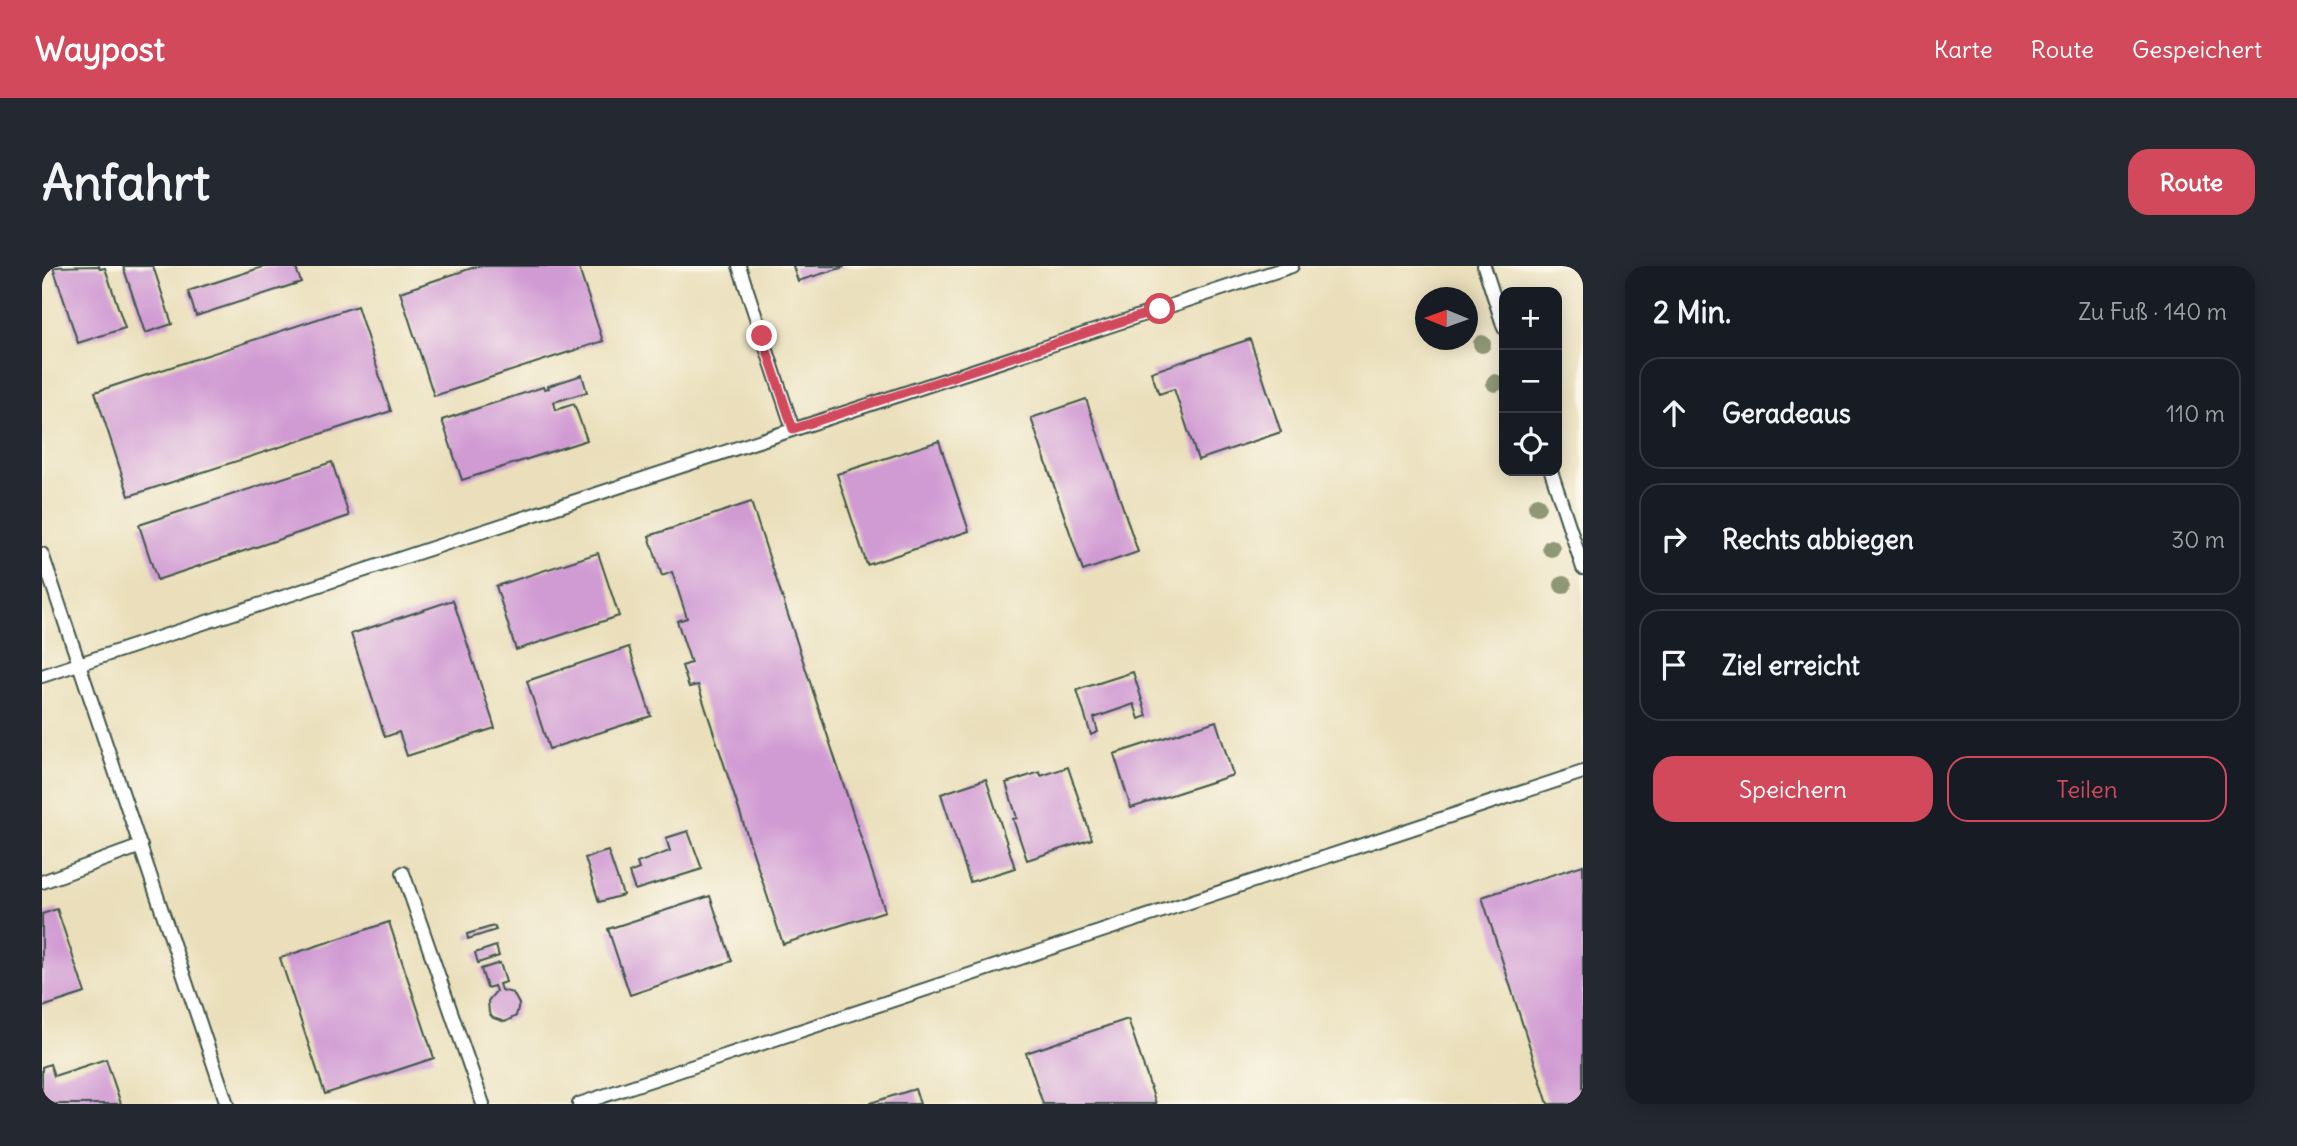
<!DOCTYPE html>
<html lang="de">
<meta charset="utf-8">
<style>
body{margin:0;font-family:Delius,sans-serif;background:#242831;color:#f1f3f6}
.controls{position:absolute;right:21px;top:21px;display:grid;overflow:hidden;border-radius:14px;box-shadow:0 4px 18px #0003}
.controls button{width:63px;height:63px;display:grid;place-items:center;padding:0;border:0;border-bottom:2px solid #363941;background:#171b24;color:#f1f3f6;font:35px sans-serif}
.compass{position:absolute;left:1373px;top:21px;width:63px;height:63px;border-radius:50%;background:#171b24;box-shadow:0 4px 18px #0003;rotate:271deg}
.stop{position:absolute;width:21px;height:21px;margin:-16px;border:5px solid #d1495b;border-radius:50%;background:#fff}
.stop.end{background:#d1495b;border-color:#fff;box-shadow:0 2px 7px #0008}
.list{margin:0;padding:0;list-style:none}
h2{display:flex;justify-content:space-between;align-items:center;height:91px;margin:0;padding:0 28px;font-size:30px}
h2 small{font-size:23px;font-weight:400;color:#9ea1a6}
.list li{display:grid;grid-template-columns:46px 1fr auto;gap:21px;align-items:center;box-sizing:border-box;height:112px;margin:0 14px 14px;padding:0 14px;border:2px solid #363941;border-radius:21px}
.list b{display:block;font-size:26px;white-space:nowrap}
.list em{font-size:23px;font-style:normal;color:#9ea1a6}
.actions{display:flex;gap:14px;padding:21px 28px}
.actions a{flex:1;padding:16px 0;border:2px solid #d1495b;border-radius:21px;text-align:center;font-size:24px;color:#d1495b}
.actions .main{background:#d1495b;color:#fff}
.icon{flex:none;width:38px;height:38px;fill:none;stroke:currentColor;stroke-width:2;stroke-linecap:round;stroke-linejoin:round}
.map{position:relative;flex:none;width:1541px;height:838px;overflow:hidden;border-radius:21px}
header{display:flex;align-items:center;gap:42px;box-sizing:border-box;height:98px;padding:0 35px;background:#d1495b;color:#fff}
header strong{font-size:33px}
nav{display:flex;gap:38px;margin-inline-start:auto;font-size:24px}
.intro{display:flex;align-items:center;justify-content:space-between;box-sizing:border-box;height:168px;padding:0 42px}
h1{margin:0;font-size:49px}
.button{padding:18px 32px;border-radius:21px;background:#d1495b;color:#fff;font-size:24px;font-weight:700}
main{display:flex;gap:42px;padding:0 42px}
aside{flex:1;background:#171b24;border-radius:21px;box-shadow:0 4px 18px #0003}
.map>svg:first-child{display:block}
.building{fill:#d09ad3}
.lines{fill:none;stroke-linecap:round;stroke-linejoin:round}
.lane-casing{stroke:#3d5548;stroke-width:16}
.lane{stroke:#fff;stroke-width:12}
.tree{fill:#8f9876}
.route{stroke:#d1495b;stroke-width:9}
</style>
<header>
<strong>Waypost</strong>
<nav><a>Karte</a><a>Route</a><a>Gespeichert</a></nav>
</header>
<div class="intro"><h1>Anfahrt</h1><a class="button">Route</a></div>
<main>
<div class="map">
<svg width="1541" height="838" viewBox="0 0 1541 838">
<rect width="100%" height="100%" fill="#fbf7ec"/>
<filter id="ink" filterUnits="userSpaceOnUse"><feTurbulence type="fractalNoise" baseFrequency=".0143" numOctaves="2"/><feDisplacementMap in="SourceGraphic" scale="14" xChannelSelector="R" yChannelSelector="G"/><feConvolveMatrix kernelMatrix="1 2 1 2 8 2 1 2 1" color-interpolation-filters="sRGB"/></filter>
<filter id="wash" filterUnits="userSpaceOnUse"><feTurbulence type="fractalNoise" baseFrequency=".00686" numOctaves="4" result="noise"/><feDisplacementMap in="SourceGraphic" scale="28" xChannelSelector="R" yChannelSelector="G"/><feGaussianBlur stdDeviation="1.57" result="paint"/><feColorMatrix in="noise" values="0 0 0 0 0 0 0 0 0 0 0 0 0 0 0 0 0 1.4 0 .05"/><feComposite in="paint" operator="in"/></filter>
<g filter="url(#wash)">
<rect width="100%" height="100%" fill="#eadfba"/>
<g id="blocks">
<path class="building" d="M57,0L58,3L63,2L83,62L36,77L11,1Z
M81,0H111L130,58L103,67Z
M224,0H253L259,16L154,50L146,25Z
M436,0H536L561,75L392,130L358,26Z
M751,0H802V1L756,15Z
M315,40L349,145L87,230L53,126Z
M1208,73L1239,166L1156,194L1132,123L1117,128L1109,106Z
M540,109L545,126L512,136L514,144L532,138L545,174L420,214L400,154L501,121L502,123L507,122L506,120Z
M1044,133L1096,286L1041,305L989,152Z
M897,175L927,265L825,299L795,208Z
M290,196L307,250L115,314L97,259Z
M709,236L843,645L741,678L656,419L647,421L640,400L649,397L635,355L645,352L630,306L620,310L607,270Z
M556,287L577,350L474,384L454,320Z
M411,334L453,462L365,490L357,466L343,471L309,368Z
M587,381L609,450L507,483L485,415Z
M1091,406L1105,450L1097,453L1092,438L1052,452L1056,466L1049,469L1035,424Z
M1174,455L1191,509L1089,542L1072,488Z
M1026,501L1050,573L985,594L971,553L975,552L964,517L998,506L999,510Z
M944,513L973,602L928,616L899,528Z
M646,565L660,603L593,624L587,607L597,603L595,597L628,585L624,572Z
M566,585L581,629L557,636L543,592Z
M1541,599V838H1506L1440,631Z
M668,630L690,695L588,729L566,663Z
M15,643L43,727L0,741V648Z
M347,656L392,792L283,828L238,692Z
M452,660L454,664L426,673L425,668Z
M454,680L457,690L436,697L433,687Z
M458,697L464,716L457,718L459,724L471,727L477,738L474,750L463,756L451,752L447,747L446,735L454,725L452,720L445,722L439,703Z
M1086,753L1114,838H1001L984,787Z
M64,793L79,838H0V801L8,798L12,810Z
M873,823L878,838H828V837Z"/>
</g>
</g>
<g filter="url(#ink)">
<use href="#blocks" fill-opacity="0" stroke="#3d5548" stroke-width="2"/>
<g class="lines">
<g class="lane-casing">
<path id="lane" d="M697,0L751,163
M1442,0L1462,62
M1509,205L1541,302
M0,288L185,838
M0,410L1250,0
M361,607L441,838
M0,616L99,580
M537,838L1541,506"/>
</g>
<use href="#lane" class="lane"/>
</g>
<g class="tree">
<circle cx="1440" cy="78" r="9"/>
<circle cx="1453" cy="117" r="9"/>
<circle cx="1495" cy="240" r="9"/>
<circle cx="1509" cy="282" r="9"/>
<circle cx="1521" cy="319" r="9"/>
</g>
</g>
<g class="lines" filter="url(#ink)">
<path class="route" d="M720,70L751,163L1118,43"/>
</g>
</svg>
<div class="controls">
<button>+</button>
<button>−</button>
<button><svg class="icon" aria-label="locate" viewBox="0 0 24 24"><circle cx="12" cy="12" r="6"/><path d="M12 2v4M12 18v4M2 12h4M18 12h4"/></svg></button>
</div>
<svg class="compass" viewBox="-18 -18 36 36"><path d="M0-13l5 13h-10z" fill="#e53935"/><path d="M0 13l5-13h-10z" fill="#9ea1a6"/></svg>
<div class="stop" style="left:1118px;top:43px"></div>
<div class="stop end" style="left:720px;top:70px"></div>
</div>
<aside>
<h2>2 Min.<small>Zu Fuß · 140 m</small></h2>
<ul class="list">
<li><svg class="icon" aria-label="ahead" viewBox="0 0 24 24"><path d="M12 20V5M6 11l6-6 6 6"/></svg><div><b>Geradeaus</b></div><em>110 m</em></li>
<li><svg class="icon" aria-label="right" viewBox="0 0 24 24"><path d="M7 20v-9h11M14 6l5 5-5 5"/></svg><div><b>Rechts abbiegen</b></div><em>30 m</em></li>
<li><svg class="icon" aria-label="arrive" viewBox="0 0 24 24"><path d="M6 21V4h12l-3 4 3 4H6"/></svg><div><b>Ziel erreicht</b></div></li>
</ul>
<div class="actions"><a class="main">Speichern</a><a>Teilen</a></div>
</aside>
</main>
